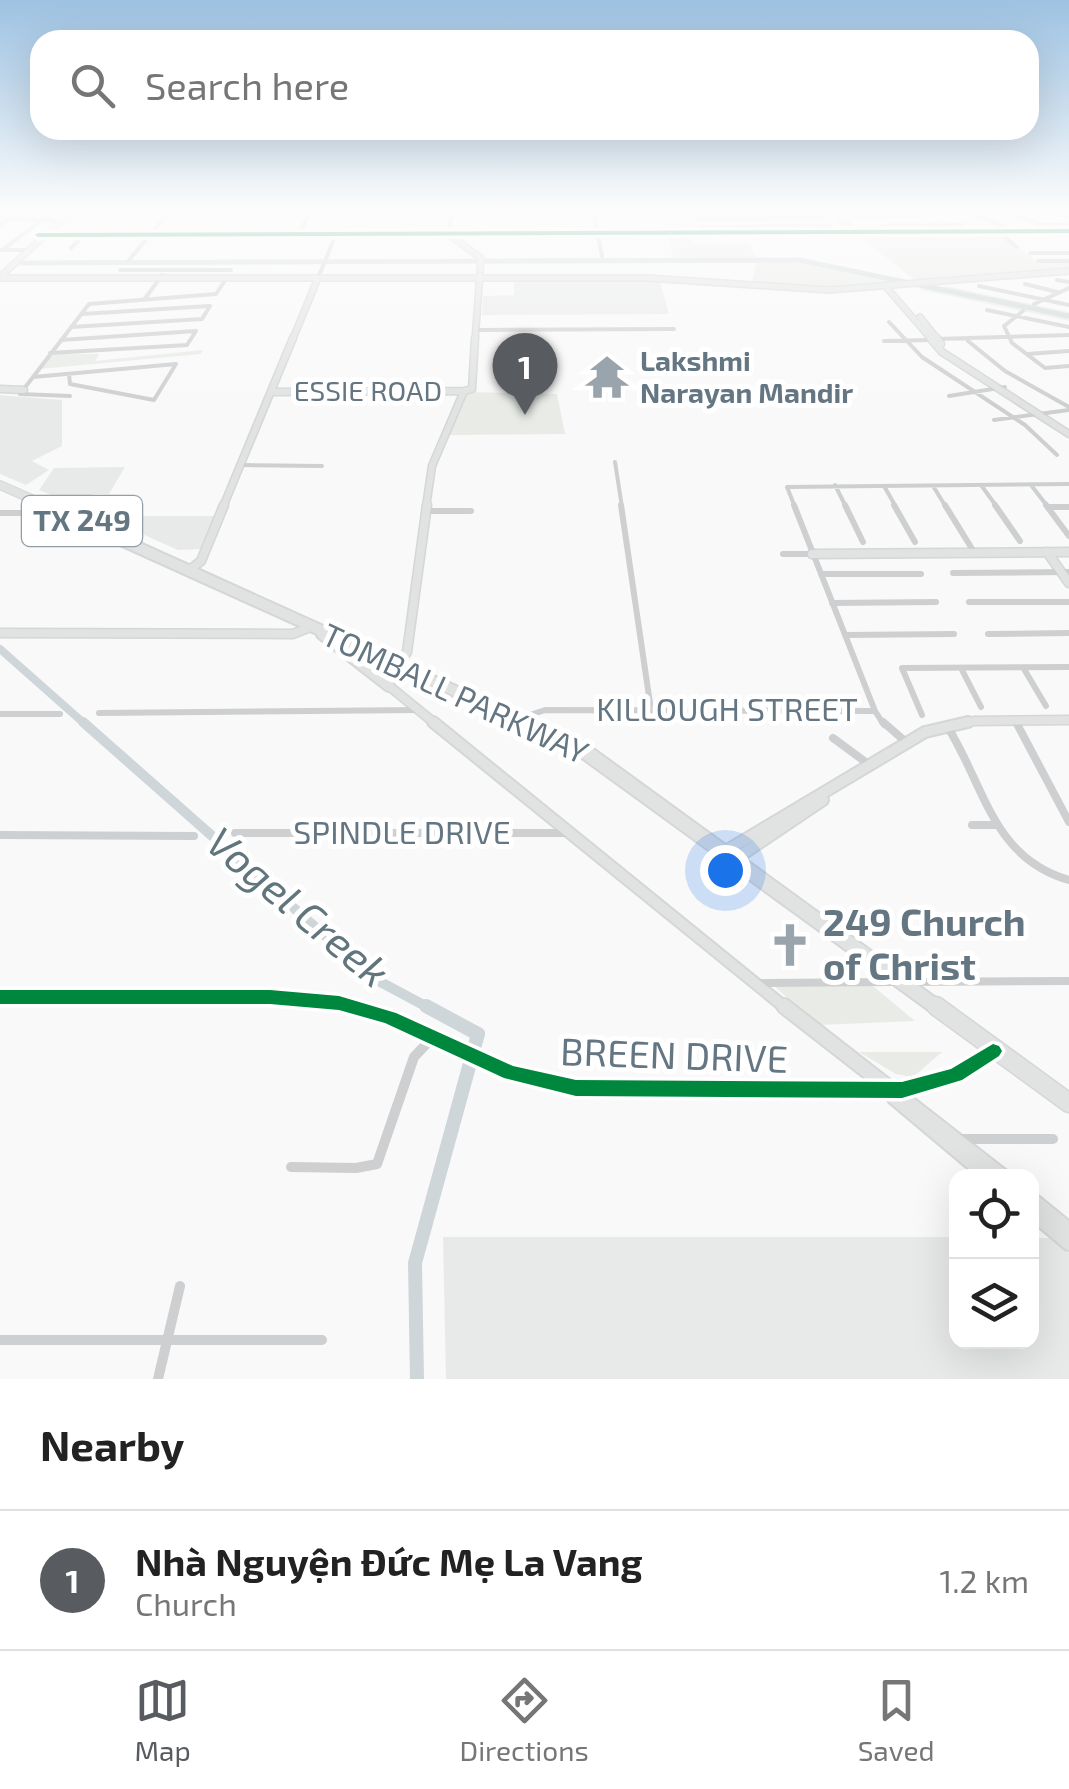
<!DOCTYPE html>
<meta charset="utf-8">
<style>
body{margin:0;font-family:"Exo 2",sans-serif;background:#f2f2f2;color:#222}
.controls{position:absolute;right:30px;bottom:30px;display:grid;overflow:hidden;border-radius:20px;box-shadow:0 10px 40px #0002}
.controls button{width:90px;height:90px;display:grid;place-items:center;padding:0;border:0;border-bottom:2px solid #e0e0e0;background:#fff;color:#222;font:50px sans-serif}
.you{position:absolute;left:725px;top:870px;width:35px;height:35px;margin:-25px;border:8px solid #fff;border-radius:50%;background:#1a73e8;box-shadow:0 0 0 15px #1a73e833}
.badge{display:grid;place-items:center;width:65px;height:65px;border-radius:50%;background:#585c60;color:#fff;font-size:32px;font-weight:700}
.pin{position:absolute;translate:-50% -82px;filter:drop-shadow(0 2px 5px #0008)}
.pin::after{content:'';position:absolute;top:52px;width:35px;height:30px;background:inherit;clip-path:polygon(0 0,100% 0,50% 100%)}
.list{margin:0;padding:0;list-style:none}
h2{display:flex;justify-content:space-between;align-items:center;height:130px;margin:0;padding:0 40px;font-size:42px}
h2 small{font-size:32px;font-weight:400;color:#767676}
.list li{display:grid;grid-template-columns:65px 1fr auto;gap:30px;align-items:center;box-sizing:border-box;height:140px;padding:0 40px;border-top:2px solid #e0e0e0}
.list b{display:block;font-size:38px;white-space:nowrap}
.list p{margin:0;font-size:32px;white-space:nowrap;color:#767676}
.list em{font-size:32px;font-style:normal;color:#767676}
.icon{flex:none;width:55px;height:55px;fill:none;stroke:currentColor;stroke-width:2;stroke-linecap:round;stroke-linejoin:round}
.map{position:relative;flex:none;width:1069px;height:1379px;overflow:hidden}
.search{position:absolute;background:#fff;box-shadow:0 10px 40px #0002;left:30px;right:30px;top:30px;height:110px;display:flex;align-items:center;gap:25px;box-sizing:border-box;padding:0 35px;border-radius:30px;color:#767676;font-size:38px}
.sheet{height:270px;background:#fff}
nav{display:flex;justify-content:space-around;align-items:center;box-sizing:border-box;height:140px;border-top:2px solid #e0e0e0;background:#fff;font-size:28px;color:#767676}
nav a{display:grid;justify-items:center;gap:5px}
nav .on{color:#585c60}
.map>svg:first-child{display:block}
.built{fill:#e8e9e9}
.green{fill:#e8ebe6}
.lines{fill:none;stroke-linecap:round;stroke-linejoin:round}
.river-far3{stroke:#ced6d9;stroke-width:5}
.river-far2{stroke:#ced6d9;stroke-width:8}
.river-far1{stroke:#ced6d9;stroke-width:10}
.river{stroke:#ced6d9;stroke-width:14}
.secondary-far4-casing{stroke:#d5d6d7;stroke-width:8}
.secondary-far3-casing{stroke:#d5d6d7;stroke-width:9}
.secondary-far2-casing{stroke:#d5d6d7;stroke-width:11}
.secondary-far1-casing{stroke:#d5d6d7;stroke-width:14}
.secondary-casing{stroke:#d5d6d7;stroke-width:18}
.primary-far3-casing{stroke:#d5d6d7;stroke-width:10}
.primary-far2-casing{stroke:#d5d6d7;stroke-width:14}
.primary-far1-casing{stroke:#d5d6d7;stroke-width:18}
.primary-casing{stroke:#d5d6d7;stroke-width:21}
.street-far3{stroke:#cecfd0;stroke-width:4}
.street-far2{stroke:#cecfd0;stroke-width:6}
.street-far1{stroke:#cecfd0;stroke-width:8}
.street{stroke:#cecfd0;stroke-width:10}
.secondary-far4{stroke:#e1e2e2;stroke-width:5}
.secondary-far3{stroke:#e1e2e2;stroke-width:6}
.secondary-far2{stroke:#e1e2e2;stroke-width:8}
.secondary-far1{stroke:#e1e2e2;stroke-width:10}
.secondary{stroke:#e1e2e2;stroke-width:14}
.primary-far3{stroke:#e1e2e2;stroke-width:8}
.primary-far2{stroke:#e1e2e2;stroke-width:10}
.primary-far1{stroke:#e1e2e2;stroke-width:14}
.primary{stroke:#e1e2e2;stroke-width:18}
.cycleway-casing{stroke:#fff;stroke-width:7}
.cycleway{fill:#00873e;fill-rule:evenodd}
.labels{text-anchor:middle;stroke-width:10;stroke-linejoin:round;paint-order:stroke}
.far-poi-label{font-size:28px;font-weight:bold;fill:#657683;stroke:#fff;text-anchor:start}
.far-street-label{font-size:28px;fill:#657683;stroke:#fff}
.shield{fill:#fff;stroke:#939fa8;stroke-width:2.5}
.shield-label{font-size:30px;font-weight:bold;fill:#657683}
.street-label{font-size:32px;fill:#657683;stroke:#fff}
.near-poi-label{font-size:38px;font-weight:bold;fill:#657683;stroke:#fff;text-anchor:start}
.near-street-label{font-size:38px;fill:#657683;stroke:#fff}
.near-water-label{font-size:42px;font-style:italic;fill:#60757c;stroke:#fff}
</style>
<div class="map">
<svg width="1069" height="1379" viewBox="0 0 1069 1379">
<rect width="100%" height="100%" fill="#f9f9f9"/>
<path class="built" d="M514,282H660L669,314L482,315L483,296L514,295Z
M0,395L62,400V446L32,461L49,470L26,485L0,474Z
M125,467L109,494H93L83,508L39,490L54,468Z
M142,516H216L203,549L178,550L133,530Z
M443,1237H956V1342H1032V1238H1050L1069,1253V1379H446Z"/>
<path class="green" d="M1004,232L1036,262H1069V270L822,289L751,285L756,263H483V259L674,258L667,234H687L691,243L749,244L756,257L803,259L909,281L913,279L856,233Z
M946,286L1069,312V321L917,289Z
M203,350L201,354L39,369L53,354H99L95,361Z
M466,392L557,394L565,434L448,435Z
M774,986H873L915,1021L818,1025Z
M859,1052H942L913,1077L896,1074Z"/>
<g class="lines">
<path class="river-far3" d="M22,263L799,260L1069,316"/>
<path class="river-far2" d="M0,649L86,725"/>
<path class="river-far1" d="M83,722L373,978L431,1009"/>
<path class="river" d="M417,1379L415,1263L478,1034L426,1006"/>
<g class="secondary-far4-casing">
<path id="secondary-far4" d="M837,212L853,232
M448,234L481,258L475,341
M38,235L1069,231
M0,277L57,224L77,212
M0,278H647L829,290L1069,271
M887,288L933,341
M920,317L939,341
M292,341L318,278"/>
</g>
<g class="secondary-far3-casing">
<path id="secondary-far3" d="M930,338L942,352L1069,434
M937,338L941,344
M0,389L24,390
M272,392L464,391
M223,507L293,338
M426,507L432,466L464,391L472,389L475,338"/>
</g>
<g class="secondary-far2-casing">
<path id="secondary-far2" d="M427,505L407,652L388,681L389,686L437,725
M1047,552L1069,583
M812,554L1069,552
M191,569L201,561L224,505
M0,633L293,634L313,626
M957,725L974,721L1069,720"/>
</g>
<g class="secondary-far1-casing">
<path id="secondary-far1" d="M433,722L787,1009
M724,852L925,732L968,722
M734,860L823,800
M0,997H270L339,1003L359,1009"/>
</g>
<g class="secondary-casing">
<path id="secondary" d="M351,1006L390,1018L510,1073L576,1088L902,1090L956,1075L993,1051
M784,1006L1002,1176
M894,1097L988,1176
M1032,1200L1069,1230
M1032,1212L1069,1243"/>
</g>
<g class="primary-far3-casing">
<path id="primary-far3" d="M0,485L50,507"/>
</g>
<g class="primary-far2-casing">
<path id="primary-far2" d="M44,505L530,725
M322,634L389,686"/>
</g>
<g class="primary-far1-casing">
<path id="primary-far1" d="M525,722L587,753L939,1009"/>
</g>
<g class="primary-casing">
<path id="primary" d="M936,1006L1069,1103"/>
</g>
<path class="street-far3" d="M593,212L602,256
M1001,212L1036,222L1048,231
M1040,212L1069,216
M977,216L1004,226
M860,217L985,212
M0,218L62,221
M696,219L822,218
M0,225L22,212
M1042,225H1069
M881,226L964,225
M700,227L831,226
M999,231L1016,247
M299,234L310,212
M448,234L452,212
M71,248L84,235
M1,250H28
M2,250L53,212
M1030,253H1069
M129,260L169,212
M1038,261H1069
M120,270H231
M318,278L336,234
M1057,280L1069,282
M1025,284L1057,292
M979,286L1069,305
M144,300L162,275
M1034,304L1069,288
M987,310L1069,327
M1023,311L1004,326L1012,343L1045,368L1069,366
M82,314L209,306
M889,322L922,357L1025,425L1057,455
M71,327L202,319L210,306
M477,330L674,329
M936,339L1069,335
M61,340L196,331
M884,341L930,340
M968,341L1005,371L1069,407
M50,353L187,345L196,331
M1027,354L1069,351
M69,374L70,384L154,400L176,364
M33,377L176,364
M20,394L89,304L216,294L224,282
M20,394L70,396
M949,396L1005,387
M994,420L1069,410
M615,462L622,507
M243,465L322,466
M835,485L846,507
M981,485L997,507
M1031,485L1048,507
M884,486L896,507
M933,486L946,507
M795,507L787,487L1069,484
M1048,507H1069"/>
<path class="street-far2" d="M621,505L651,710
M794,505L875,711L884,725
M845,505L863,542
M894,505L915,542
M945,505L974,552
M995,505L1020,541
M1046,505L1069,536
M1048,507H1069
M426,511H471
M0,513H35L50,508
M783,554H812
M953,573L1069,572
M821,574H921
M969,602H1069
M832,603L936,602
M988,634L1069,633
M845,635L954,634
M961,668L981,707
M1024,669L1046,706
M99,713L419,710
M0,714H60
M922,715L902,668L1069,667
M521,718L545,710L875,711
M1015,720L1018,725"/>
<path class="street-far1" d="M883,722L906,742
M1016,722L1069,822
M947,726C985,786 992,858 1069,880
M833,738L871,766
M972,825H997
M235,833H568
M0,835L194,836
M907,982L1069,981
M757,983L894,982"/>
<path class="street" d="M962,1139H1053
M291,1167L356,1168L377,1164L414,1057L431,1039
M0,1340H322
M158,1379L180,1286"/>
<use href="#secondary-far4" class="secondary-far4"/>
<use href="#secondary-far3" class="secondary-far3"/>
<use href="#secondary-far2" class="secondary-far2"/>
<use href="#secondary-far1" class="secondary-far1"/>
<use href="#secondary" class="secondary"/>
<use href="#primary-far3" class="primary-far3"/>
<use href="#primary-far2" class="primary-far2"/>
<use href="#primary-far1" class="primary-far1"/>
<use href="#primary" class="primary"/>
<g class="cycleway-casing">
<path id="cycleway" d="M1069,229V233L38,237L35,235L38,233Z
M0,990H270L339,996L396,1013L513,1066L576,1080L902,1082L951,1069L993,1044L999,1046L1002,1051L999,1056L962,1080L902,1098L576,1096L504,1078L385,1023L339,1010L270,1004H0Z"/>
</g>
<use href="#cycleway" class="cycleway"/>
</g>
<linearGradient id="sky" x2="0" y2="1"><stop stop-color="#9dc2e2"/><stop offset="0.52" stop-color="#fcfcfc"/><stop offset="1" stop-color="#fcfcfc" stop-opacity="0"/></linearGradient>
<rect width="1069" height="405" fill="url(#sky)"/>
<defs>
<g id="temple-bare" transform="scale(3.45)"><path d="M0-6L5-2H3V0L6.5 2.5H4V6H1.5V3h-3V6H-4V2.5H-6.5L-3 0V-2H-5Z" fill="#99a4ac" stroke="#fff" stroke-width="2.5" paint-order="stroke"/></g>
<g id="church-bare" transform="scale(3.45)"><path d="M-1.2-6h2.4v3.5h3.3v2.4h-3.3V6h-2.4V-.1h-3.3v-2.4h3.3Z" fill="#99a4ac" stroke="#fff" stroke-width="2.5" paint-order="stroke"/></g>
</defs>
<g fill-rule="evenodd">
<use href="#temple-bare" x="607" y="377"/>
<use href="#church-bare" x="790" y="945"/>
</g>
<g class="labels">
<g class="far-poi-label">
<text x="640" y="371">Lakshmi<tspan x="640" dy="32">Narayan Mandir</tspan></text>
</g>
<g class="far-street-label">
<text x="368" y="401">ESSIE ROAD</text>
</g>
<rect class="shield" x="22" y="496" width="120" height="50" rx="8"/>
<g class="shield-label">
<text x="82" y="531">TX 249</text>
</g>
<g class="street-label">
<text transform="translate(455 694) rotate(25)" y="11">TOMBALL PARKWAY</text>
<text x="727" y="721">KILLOUGH STREET</text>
<text x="402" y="844">SPINDLE DRIVE</text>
</g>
<g class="near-poi-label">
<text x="823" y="936">249 Church<tspan x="823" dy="44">of Christ</tspan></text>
</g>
<g class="near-street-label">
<text transform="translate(674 1056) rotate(2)" y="13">BREEN DRIVE</text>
</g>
<g class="near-water-label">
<text transform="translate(298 907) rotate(40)" y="15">Vogel Creek</text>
</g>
</g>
</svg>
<div class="controls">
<button><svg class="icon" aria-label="locate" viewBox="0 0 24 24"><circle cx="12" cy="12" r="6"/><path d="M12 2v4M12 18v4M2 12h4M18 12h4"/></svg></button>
<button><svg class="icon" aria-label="layers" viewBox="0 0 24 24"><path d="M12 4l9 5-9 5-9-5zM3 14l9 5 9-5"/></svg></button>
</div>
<div class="you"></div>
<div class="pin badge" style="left:525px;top:415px">1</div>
<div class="search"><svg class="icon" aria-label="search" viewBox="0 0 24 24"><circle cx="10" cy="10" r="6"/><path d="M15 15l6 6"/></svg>Search here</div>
</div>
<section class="sheet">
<h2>Nearby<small></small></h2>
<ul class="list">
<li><span class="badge">1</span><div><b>Nhà Nguyện Đức Mẹ La Vang</b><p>Church</p></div><em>1.2 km</em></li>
</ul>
</section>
<nav>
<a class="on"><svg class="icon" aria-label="map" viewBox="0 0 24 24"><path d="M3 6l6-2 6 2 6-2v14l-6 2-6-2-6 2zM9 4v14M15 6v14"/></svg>Map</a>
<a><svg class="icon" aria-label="directions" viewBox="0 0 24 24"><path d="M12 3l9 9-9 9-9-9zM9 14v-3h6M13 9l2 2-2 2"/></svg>Directions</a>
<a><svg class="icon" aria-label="saved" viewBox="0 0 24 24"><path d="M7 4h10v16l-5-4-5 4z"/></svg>Saved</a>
</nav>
